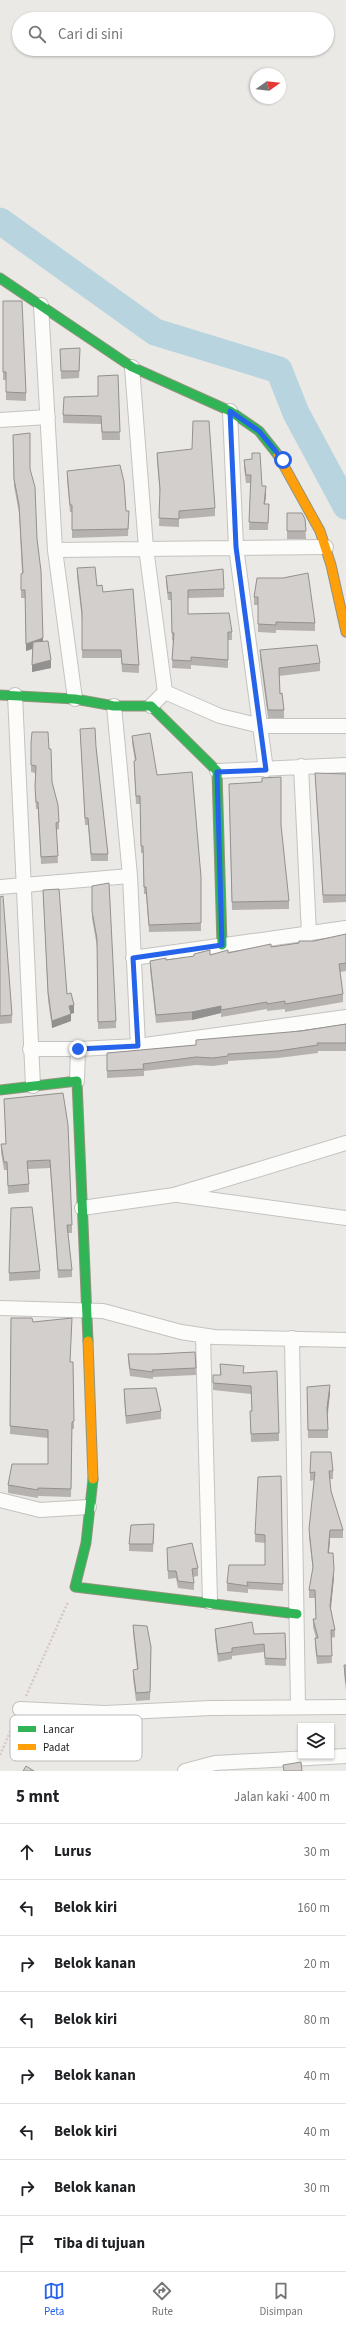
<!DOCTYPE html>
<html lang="id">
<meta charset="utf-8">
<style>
body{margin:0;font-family:"Source Sans 3",sans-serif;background:#f6f6f6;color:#202124}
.controls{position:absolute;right:12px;bottom:12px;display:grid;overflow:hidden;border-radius:0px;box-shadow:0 1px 3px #0004}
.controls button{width:36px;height:36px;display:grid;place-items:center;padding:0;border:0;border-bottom:1px solid #e0e0e0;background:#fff;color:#202124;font:20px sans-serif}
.compass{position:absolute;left:250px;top:68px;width:36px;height:36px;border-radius:50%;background:#fff;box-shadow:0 1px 3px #0004;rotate:75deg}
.stop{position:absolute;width:12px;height:12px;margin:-9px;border:3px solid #2563eb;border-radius:50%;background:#fff}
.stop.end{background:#2563eb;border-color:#fff;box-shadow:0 1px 4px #0008}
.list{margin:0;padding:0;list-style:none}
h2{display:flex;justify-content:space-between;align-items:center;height:52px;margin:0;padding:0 16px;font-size:17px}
h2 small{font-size:13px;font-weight:400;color:#757577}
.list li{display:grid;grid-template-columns:26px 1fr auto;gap:12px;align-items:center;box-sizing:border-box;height:56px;padding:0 16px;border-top:1px solid #e0e0e0}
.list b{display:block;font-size:15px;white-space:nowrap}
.list em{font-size:13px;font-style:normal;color:#757577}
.icon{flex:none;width:22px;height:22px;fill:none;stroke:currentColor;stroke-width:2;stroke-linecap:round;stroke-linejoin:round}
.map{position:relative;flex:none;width:346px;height:1771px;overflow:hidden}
.search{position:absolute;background:#fff;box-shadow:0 1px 3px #0004;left:12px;right:12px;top:12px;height:44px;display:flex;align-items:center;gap:10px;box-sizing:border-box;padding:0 14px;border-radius:22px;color:#757577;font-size:15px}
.sheet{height:500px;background:#fff}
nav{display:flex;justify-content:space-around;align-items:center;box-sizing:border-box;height:56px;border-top:1px solid #e0e0e0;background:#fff;font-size:11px;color:#757577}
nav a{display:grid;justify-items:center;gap:2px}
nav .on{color:#2563eb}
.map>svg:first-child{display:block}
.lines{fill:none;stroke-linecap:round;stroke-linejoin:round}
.river{stroke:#b8d5df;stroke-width:27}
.street-casing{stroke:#c4c3c1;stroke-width:16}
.fast-casing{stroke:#92947d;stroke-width:11}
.slow-casing{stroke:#92947d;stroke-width:11}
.path{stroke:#d6c8c5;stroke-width:2.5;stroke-dasharray:2 2;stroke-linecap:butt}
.street{stroke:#fcfcfb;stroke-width:14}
.fast{stroke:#30b455;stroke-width:9}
.slow{stroke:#ff9f0a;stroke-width:9}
.wall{fill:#b5b2af}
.shaded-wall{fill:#93918f}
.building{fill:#d2cfcc;stroke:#93918f}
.route{stroke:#2563eb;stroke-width:5}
.key{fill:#fff;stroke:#bbb;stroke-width:1}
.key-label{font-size:11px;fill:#1d1d1d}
</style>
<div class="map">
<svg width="346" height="1771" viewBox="0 0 346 1771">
<rect width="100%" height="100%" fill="#ebe9e5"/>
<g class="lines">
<path class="river" d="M0,221L155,332L279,370L296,413L346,506"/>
<g class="street-casing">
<path id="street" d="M41,305L55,550L75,699
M132,367L146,548L165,692
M230,411L236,547L266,770
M0,420L48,417
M55,550L326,547
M15,695L33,1086
M114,706L130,876L138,1046
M151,706L165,692L220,716L261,726H346
M301,766L309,934
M217,771L346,765
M0,887L130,876
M133,958L346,928
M30,1049H78
M77,1081L78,1049L138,1046L346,1017
M178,1195L346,1218
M82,1208L174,1195L346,1143
M0,1308L103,1311L181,1332L214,1337L346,1340
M203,1336L210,1602
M292,1338L298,1707
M0,1500L40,1510L89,1507
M20,1709L105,1713L211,1708L346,1707
M185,1771L215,1763L346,1756"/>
</g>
<g class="fast-casing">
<path id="fast" d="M0,278L132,367L230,411L259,431L278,455
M0,695L75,699L114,706H151L217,771L222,945
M0,1090L77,1081L88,1341
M93,1479L86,1543L75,1587L297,1614"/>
</g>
<g class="slow-casing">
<path id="slow" d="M278,455L320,531L331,565L346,632
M88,1341L93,1479"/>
</g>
<path class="path" d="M26,1696L68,1602
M0,1755L15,1721"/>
<use href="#street" class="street"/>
<use href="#fast" class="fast"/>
<use href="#slow" class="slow"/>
</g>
<path class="wall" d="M3,301L26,393V401L6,400V380H3Z
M60,349L80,356L79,378L61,379Z
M118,375L120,440H102L101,424L63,423V415L98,396Z
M13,435L30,469L43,641L51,668L32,672L33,649L26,651L25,598H21V574L22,573L19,513L14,486Z
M157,453L215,508V516L179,519V527L159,526L160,495L157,461Z
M244,460L262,486L266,494L265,504H269L268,530H249L251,483H246L244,468Z
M67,471L126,511H129L128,536L72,538V512H70L67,479Z
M287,513L305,519L306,539H287Z
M77,568L97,586L103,592L139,665V673L122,672L121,658H82V620L77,576Z
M166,576L224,589V597L188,598V614L232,632V640H228V668L191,665V669L172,668L173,641L172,640L171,600H168L166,583Z
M257,578L315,623V631L276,630V633L258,632V605H254V597Z
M260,650L320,663V671L279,676L280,694L284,710V718H268L260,658Z
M80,729L96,747L108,854V861H91L88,825H85Z
M132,736L157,775L201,877V931L149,932L146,894H144L143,853H141L140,804H136L134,768V761H135L132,743Z
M31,743L52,782L59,822V829L56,830L58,863L41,864L38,809H36L35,794V773L31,772Z
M315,773L346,774V902L323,903Z
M229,791L289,901V909L232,910Z
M92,886L116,1021V1028L98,1029L97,947L92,918Z
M43,890L67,994L74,1013L71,1014V1021L52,1028L48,1000Z
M0,897L12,1015V1023L0,1024Z
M346,934V971L340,972L343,994V1002L285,1012V1009L267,1011V1009L221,1017V1013L192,1020L156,1023L150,969V961L228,953L314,941Z
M346,1024V1051H318V1053L278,1058L228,1061V1064L213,1066L196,1065L144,1071V1076L107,1078V1053L196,1045Z
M63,1093L72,1225V1233H68L72,1270V1277L58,1278L50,1168L28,1169L29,1184V1192L8,1194L7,1170H4L1,1152V1144H6L4,1099Z
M40,1271V1279L9,1281V1273Z
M11,1318L33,1322L71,1362H73L74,1429H72L71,1497L38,1496V1498L8,1493V1485L48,1464V1438L10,1434Z
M195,1352L196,1375L153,1377V1379L130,1376L128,1361V1354H157Z
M220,1364L244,1373L279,1433V1441L251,1442L250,1411H252L251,1394L213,1390V1375H220Z
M124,1389L161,1411V1419L126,1424L124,1397Z
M330,1393L328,1414V1438H308L307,1395Z
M333,1471V1479H330L331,1491L343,1530V1538H330L329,1553L334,1577L331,1609L335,1630V1637L331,1638L332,1663L317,1664L315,1646V1638H316L313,1627V1619H316L315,1598H309V1590L313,1571L309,1537V1529L314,1480L310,1481V1473Z
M281,1476L283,1591L248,1589V1593L227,1591V1583L265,1565V1543L255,1542V1534Z
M154,1532L153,1552L129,1551V1544Z
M167,1548L198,1568V1576L193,1577L194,1583V1590L178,1588L176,1578L168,1579Z
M133,1625L151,1647L150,1700L136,1701L133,1678V1670L137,1669L133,1633Z
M215,1629L254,1634L285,1633L286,1666L265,1665L264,1652L232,1656V1659L218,1662L215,1637Z
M344,1665H346V1691L344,1673Z"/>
<path class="shaded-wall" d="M266,486V494L264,512V504Z
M43,638V645L26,651V644Z
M51,660V668L32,672V665Z
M74,1005V1013L69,1014V1006Z
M221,1006V1013L192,1020V1012Z
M71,1014V1021L52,1028V1021Z
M330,1385V1393L327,1416V1408Z
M330,1530V1538L328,1561V1553Z
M334,1569V1577L330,1614V1606Z"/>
<path class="building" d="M3,301H22L26,393L6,392V372H3Z
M80,348L79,371H61L60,349Z
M118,375L120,432H102L101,416L63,415L64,397L98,396V376Z
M193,421H209L215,508L179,511V519L159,518L160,489L157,453L192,449Z
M30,433V469L35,487L37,539L41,571L43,638L26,644L25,590H21V574L23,573L19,505L14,479L13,435Z
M252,453H260L262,486H266L264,504H269L268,523L249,522L251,475H246L244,460L252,459Z
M120,465L124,482L126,511H129L128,529L72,530V505H70L67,471Z
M287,513H302L305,519L306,531H287Z
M95,567L97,586L102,585L103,592L133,589L139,665L122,664L121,650H82V612L77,568Z
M223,569L224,589L188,590V614L229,613L232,632H228V660L191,657V661L172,660L174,633H172L171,592L168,593L166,576Z
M308,573L315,623L276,622V625L258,624V597H254L257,578H283Z
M48,641L51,660L32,665L33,642Z
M317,645L320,663L279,668L280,694L282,693L284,710H268L260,650Z
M95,728L96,747L108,854H91L88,818H85L80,729Z
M32,732H48L49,749H51L52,782L58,805L59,822L56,823L58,856L41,857L38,802H36L35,787L36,766L31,765V743Z
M150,733L157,775L192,772L201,877V923L149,925L146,887H144L143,846H141L140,796H136L134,761L136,760L132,736Z
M315,773L346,774V895H323Z
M281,777V825L289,901L232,902L229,784L262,782V778Z
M109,883L116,1021L98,1022L97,939L92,911V886Z
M59,889L67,994L71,993L74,1005L69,1006L71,1014L52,1021L48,992L43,890Z
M3,896L12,1015L0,1016V897Z
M346,934V963L339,964L343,994L285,1004V1001L267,1004V1002L221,1010V1006L192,1012L156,1015L150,961L166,958V960L194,956V954L210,950V955L228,950V953L271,944V947L299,943V941H314Z
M346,1024V1043H317L318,1045L278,1051L228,1054V1056L213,1058L196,1057L143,1064L144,1069L107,1071V1053L196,1045V1040L301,1031Z
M63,1093L68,1125L72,1225H67L72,1270H58L50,1160L27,1161L29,1184L8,1186L7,1162H4L1,1144H6L4,1099Z
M32,1207L40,1271L9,1273L11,1208Z
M11,1318H32L33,1322L72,1318L70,1362H73L74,1421L72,1422L71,1489L38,1488V1490L8,1485L12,1464H48V1430L10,1426Z
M195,1352L196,1368L152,1370L153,1372L130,1369L128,1354H157Z
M220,1364L244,1366L243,1373L277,1371L279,1433L251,1434L250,1411H252L251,1386L213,1383V1375H221Z
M330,1385L327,1408L328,1430H308L307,1387Z
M156,1388L161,1411L126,1416L124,1389Z
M311,1452H331L333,1471H329L331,1491L343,1530H330L328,1553H333L334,1569L330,1606L335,1630H331L332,1656H317L315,1638H318L313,1619H316L315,1590H309L313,1567L309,1529L315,1472L310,1473Z
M281,1476L283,1584L247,1582L248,1586L227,1583L229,1565H265V1535L255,1534L258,1477Z
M154,1524L153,1544H129L131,1525Z
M192,1543L198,1568L192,1569L194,1583L178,1581L176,1571H168L167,1548Z
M252,1622L254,1634L285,1633L286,1659L265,1658L264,1644L232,1648V1652L218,1654L215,1629Z
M133,1625L147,1626L151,1647L150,1692L136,1693L133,1670L138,1669Z
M344,1665H346V1683Z
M301,1762L302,1771H284L283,1765Z
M26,1766L34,1771H23Z"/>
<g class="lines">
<path class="route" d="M78,1049L138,1046L133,958L222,945L217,772L266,770L236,547L230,411L259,431L283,460"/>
</g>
<rect x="10" y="1715" width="132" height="46" rx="6" class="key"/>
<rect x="18" y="1726" width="18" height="6" fill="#30b455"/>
<rect x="18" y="1744" width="18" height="6" fill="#ff9f0a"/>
<g class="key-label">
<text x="43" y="1733">Lancar</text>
<text x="43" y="1751">Padat</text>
</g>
</svg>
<div class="controls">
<button><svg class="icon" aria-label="layers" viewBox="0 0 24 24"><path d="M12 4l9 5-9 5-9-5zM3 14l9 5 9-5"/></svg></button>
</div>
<svg class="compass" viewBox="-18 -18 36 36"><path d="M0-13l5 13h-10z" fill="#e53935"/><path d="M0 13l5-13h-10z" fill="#757577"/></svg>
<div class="stop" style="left:283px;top:460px"></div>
<div class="stop end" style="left:78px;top:1049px"></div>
<div class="search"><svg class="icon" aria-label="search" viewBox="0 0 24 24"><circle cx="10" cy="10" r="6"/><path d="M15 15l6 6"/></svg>Cari di sini</div>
</div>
<section class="sheet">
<h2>5 mnt<small>Jalan kaki · 400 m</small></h2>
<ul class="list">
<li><svg class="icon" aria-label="ahead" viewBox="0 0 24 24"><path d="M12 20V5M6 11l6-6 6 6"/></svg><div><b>Lurus</b></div><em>30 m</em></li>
<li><svg class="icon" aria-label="left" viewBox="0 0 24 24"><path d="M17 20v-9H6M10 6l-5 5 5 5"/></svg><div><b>Belok kiri</b></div><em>160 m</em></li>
<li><svg class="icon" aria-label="right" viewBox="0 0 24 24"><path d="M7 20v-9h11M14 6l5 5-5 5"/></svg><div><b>Belok kanan</b></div><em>20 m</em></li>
<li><svg class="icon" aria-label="left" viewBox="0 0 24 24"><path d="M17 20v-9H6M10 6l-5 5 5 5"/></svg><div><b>Belok kiri</b></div><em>80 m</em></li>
<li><svg class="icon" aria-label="right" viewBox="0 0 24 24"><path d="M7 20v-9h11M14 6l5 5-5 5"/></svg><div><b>Belok kanan</b></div><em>40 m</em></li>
<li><svg class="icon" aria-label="left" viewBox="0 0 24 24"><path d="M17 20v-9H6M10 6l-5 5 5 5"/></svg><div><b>Belok kiri</b></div><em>40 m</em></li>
<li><svg class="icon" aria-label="right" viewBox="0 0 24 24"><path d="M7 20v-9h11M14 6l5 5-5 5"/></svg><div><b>Belok kanan</b></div><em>30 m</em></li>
<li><svg class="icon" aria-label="arrive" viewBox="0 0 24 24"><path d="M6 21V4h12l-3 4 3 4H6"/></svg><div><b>Tiba di tujuan</b></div></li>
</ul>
</section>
<nav>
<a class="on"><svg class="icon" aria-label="map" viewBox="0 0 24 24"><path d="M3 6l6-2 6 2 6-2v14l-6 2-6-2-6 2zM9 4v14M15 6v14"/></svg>Peta</a>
<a><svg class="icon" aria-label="directions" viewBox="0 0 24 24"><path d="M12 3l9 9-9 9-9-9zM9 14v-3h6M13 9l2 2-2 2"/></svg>Rute</a>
<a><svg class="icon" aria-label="saved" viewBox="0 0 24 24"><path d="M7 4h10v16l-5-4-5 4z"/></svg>Disimpan</a>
</nav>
